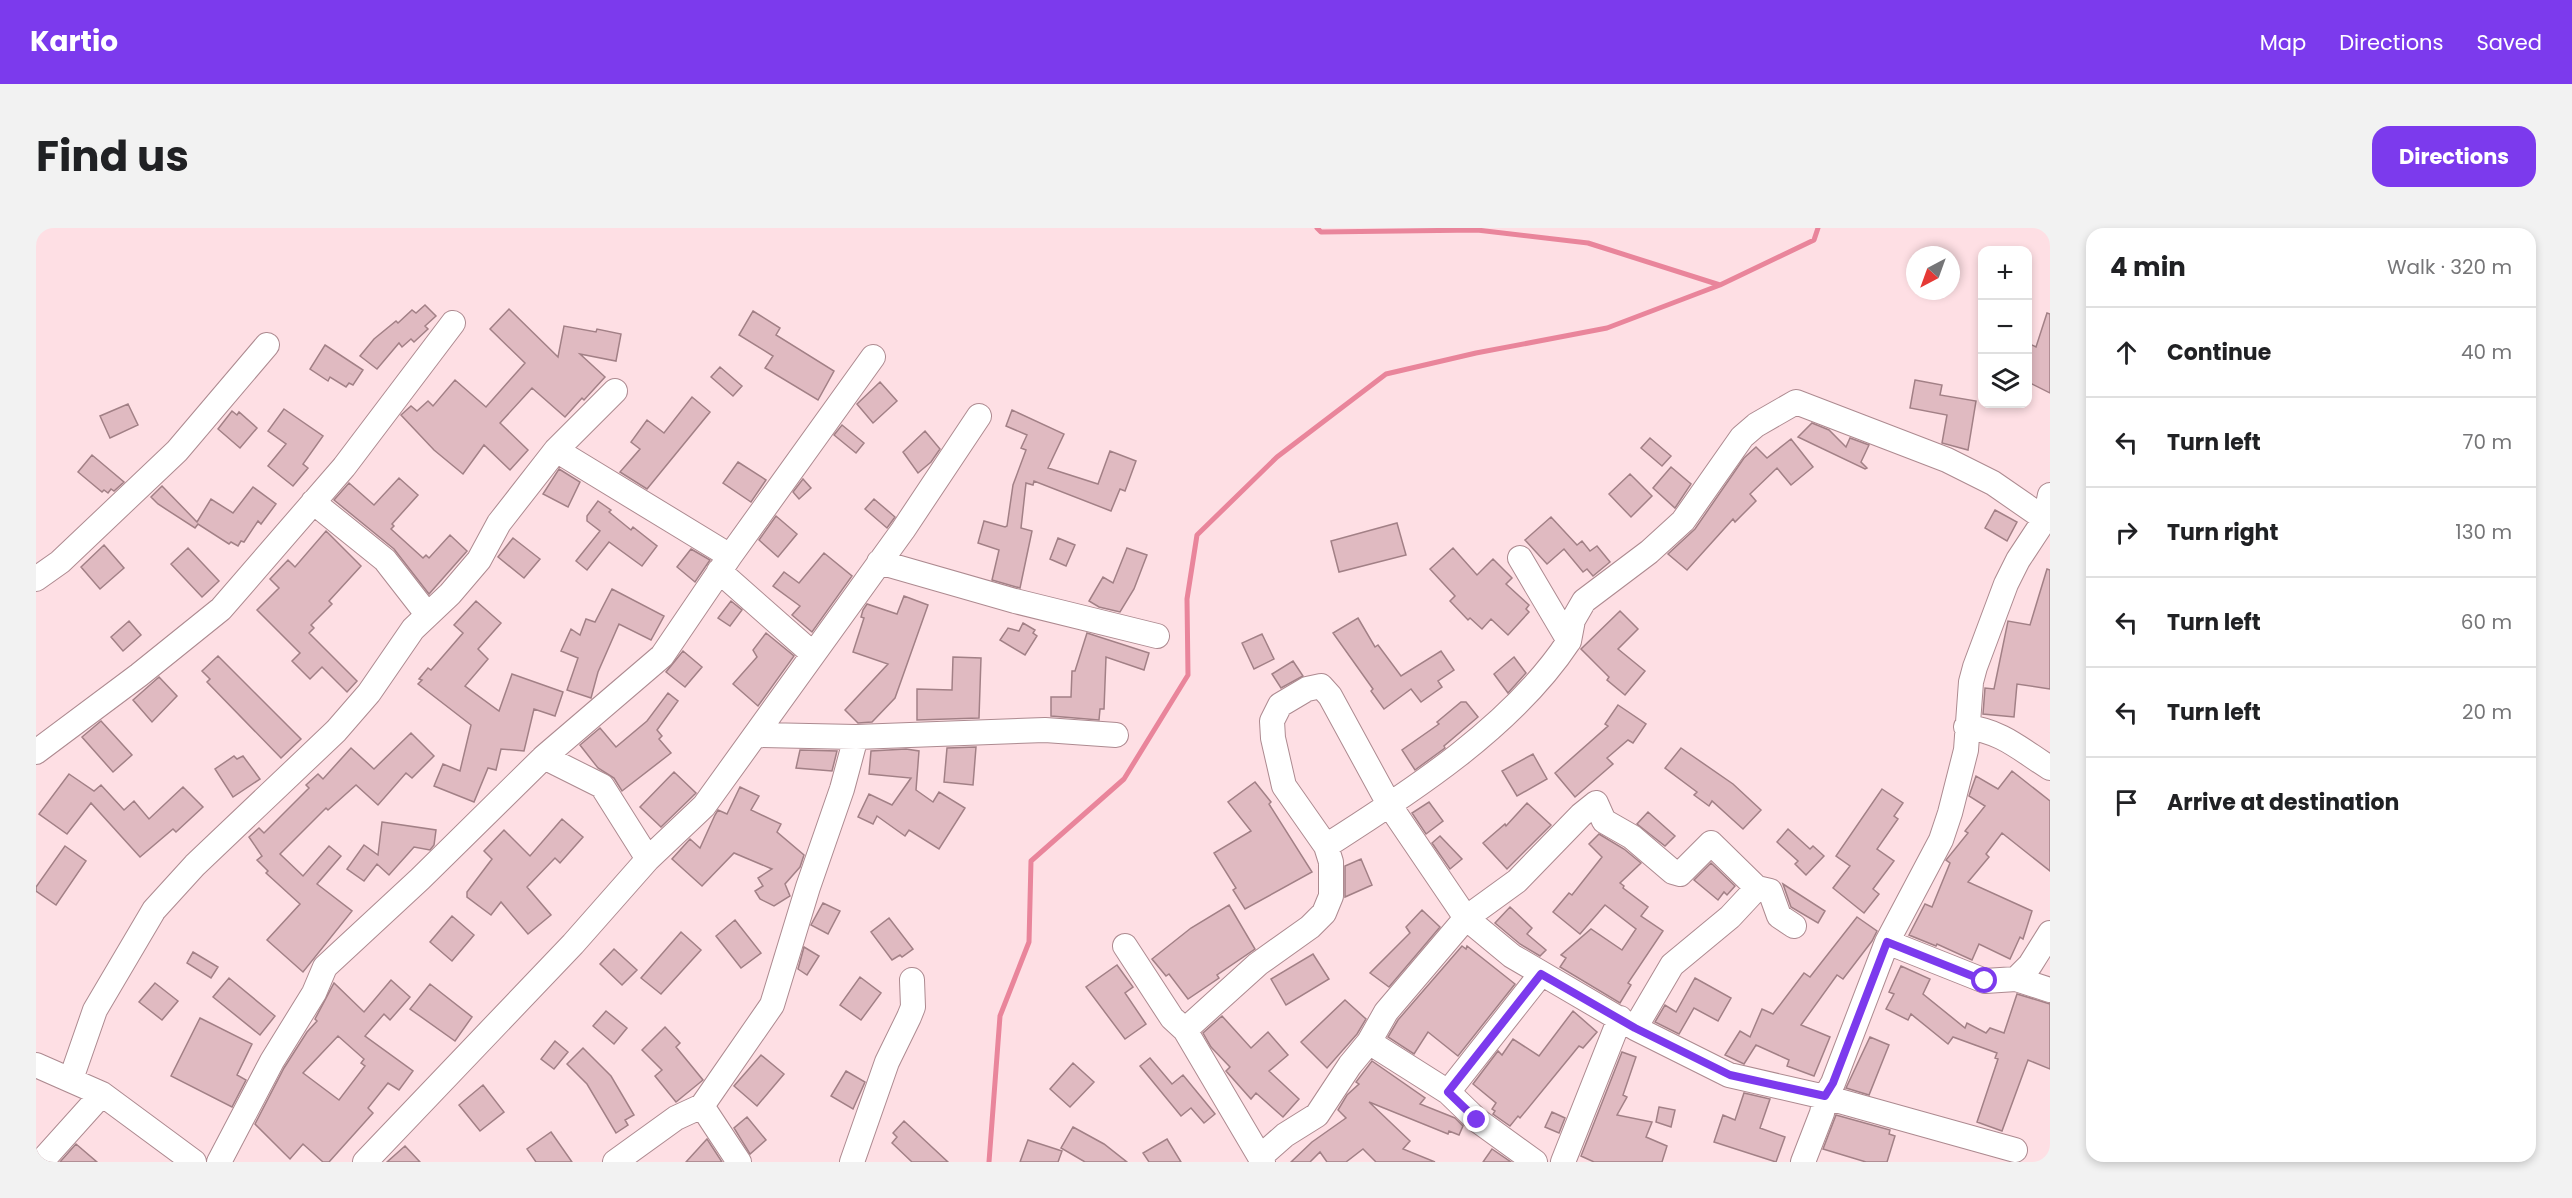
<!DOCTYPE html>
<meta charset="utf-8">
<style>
body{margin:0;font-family:Poppins,sans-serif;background:#f2f2f2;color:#202124}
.controls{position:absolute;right:18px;top:18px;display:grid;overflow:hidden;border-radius:12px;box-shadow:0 3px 9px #0003}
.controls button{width:54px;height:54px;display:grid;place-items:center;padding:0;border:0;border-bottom:2px solid #e0e0e0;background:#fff;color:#202124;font:30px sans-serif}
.compass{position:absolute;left:1870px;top:18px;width:54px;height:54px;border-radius:50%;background:#fff;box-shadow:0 3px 9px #0003;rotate:221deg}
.stop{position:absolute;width:18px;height:18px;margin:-14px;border:4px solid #7c3aed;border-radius:50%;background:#fff}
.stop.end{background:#7c3aed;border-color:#fff;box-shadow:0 2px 6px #0008}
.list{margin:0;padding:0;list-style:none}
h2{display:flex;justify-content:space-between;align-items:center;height:78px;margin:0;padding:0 24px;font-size:26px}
h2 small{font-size:20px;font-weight:400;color:#757577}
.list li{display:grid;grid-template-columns:39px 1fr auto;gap:18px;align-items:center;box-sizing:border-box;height:90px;padding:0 24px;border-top:2px solid #e0e0e0}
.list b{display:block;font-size:22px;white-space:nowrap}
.list em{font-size:20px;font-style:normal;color:#757577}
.icon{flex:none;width:33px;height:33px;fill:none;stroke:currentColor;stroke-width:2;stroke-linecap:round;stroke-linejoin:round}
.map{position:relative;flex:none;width:2014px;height:934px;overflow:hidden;border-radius:18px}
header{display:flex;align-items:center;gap:36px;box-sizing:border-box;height:84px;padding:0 30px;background:#7c3aed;color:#fff}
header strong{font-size:28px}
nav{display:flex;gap:33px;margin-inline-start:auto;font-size:21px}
.intro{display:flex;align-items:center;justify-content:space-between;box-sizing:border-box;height:144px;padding:0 36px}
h1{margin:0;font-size:42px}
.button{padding:15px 27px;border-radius:18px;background:#7c3aed;color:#fff;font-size:21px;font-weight:700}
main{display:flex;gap:36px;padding:0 36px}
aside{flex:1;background:#fff;border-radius:18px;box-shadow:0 3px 9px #0003}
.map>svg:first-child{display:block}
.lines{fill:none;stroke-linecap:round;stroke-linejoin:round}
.stream{stroke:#e9859b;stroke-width:5}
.building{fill:#e0bac1;stroke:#a28086;stroke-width:1.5;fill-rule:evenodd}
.minor-casing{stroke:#ad8a90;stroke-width:26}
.minor{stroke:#fff;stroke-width:24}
.route{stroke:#7c3aed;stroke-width:8}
</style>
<header>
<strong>Kartio</strong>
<nav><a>Map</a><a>Directions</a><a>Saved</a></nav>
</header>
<div class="intro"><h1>Find us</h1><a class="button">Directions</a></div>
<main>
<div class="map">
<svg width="2014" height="934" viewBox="0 0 2014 934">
<rect width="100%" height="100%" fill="#fedfe4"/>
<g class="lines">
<path class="stream" d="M1281,0L1285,4L1441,2L1552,15L1684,57
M953,934L964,788L993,714L995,633L1088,551L1152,447L1151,371L1161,307L1241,229L1350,146L1440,125L1571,100L1684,57L1778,12L1782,0"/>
</g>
<path class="building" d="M389,77L400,88L389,98L392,101L378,114L375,111L366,119L363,115L341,141L324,128L338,111L360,93L362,95L376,82L380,85Z
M473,81L522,129L528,98L560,104L561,101L585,106L580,133L544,126L569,149L548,172L546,170L529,189L496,160L464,195L492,222L474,242L448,217L427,246L398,222L365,187L375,178L381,183L392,173L397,178L419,152L450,179L489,135L454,101Z
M717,83L744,100L740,107L798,143L782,172L729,140L737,128L703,107Z
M2011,85L2014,86V165L1992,154V115L2000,119Z
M289,117L327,142L317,157L313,155L310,159L294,149L292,153L274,141Z
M684,139L706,158L697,168L675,149Z
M1879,152L1906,157L1904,167L1940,173L1932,222L1906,215L1911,187L1874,180Z
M844,154L861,173L837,195L821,176Z
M656,169L674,184L611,261L584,244L604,221L595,214L611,192L628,205Z
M92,176L102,197L74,210L64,188Z
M248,181L287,208L267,236L272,240L257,258L232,238L250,216L232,203Z
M976,182L1028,206L1012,240L1062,256L1074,223L1100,233L1089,263L1084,261L1075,283L998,253L997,257L990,255L985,300L996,303L984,360L956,352L963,322L942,315L948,293L969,299L971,298L977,257L990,222L985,220L991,207L970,198Z
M196,183L201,187L203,184L221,200L204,220L182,201Z
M1776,195L1793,202L1810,219L1814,210L1833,217L1825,234L1831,240L1829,241L1762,209Z
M806,197L828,215L820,225L798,207Z
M889,203L904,221L895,234L882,245L867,224Z
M1614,210L1635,228L1626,238L1605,220Z
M1755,211L1777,239L1755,257L1741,240L1714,266L1720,273L1699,294L1697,291L1651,342L1632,326L1659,301L1708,230L1720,219L1731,230Z
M56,227L88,254L78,263L75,261L72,265L68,262L66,264L42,244Z
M702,234L730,252L715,274L687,255Z
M1635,239L1655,256L1639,280L1617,260Z
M523,241L544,254L532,279L507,266Z
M1594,246L1616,268L1595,289L1573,266Z
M363,250L382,267L356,296L358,298L355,301L387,330L390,327L393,330L414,307L431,323L393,366L358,321L298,272L313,255L338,277Z
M767,251L775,260L763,271L757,264Z
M126,258L161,294L175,271L197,285L217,259L240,276L225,296L222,293L208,314L205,313L202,318L195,314L193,316L162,296L159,300L122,276L115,269Z
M838,271L859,289L851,300L829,281Z
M562,273L575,282L573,284L595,302L597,299L621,318L606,338L573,314L551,342L540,333L564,303L551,293V288Z
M1959,282L1981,294L1971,313L1949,300Z
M740,288L761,306L742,329L723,312Z
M1515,289L1541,317L1546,313L1554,323L1561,318L1574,334L1557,348L1551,341L1547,344L1528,321L1511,336L1489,312Z
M1361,295L1370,327L1303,344L1295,313Z
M290,303L325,338L293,373L296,376L275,397L278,400L273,405L321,453L311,464L286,439L274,451L256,433L264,425L221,382L243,360L234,351L252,332L259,339Z
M477,310L504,331L488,350L462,329Z
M1022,310L1039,317L1030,338L1014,331Z
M68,317L88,340L64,361L45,339Z
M152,320L183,353L166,369L135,336Z
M1091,320L1111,327L1098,361L1084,384L1063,379L1053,373L1067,349L1077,355Z
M1417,320L1441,347L1457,331L1476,350L1470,356L1493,377L1490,381L1493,384L1472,407L1455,391L1446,401L1434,390L1432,392L1414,373L1419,368L1394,341Z
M655,321L674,332L659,354L641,339Z
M788,325L816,348L776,404L756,387L764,378L737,358L748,344L763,355Z
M2011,341L2014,342V461L1981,456L1978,489L1947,486L1949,460L1958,461L1972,393L1994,397Z
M576,361L628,388L615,412L583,396L562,444L555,470L531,462L542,430L525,423L535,401L544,407L550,391L559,394Z
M868,368L892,377L859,470L836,494L822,495L809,482L852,436L817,424L828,390L825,389L827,382L831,376L861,386Z
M440,373L465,395L442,421L452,431L429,458L463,483L476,446L527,464L519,488L498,481L488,523L465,521L460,542L452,540L438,574L398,558L407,536L424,543L435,497L382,456L386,452L383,451L392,440L395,442L427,405L418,397Z
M695,373L706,382L694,398L682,390Z
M1584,383L1602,401L1582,421L1609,443L1589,467L1571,452L1573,449L1545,421Z
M1322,390L1339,419L1342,417L1365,448L1405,423L1418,442L1402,453L1406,459L1385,474L1375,461L1348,481L1335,463L1337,461L1297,405Z
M93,393L105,407L87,423L75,409Z
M987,395L999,402L997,405L1001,408L989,427L964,412L972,400L983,403Z
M730,405L758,428L722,478L697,456L721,429L717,422Z
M1051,405L1113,425L1108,442L1070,429L1068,481H1064L1063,492L1015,488V469H1035L1036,443H1039Z
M1226,406L1238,431L1218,441L1206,415Z
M647,423L666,439L649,459L630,444Z
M182,428L265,511L245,530L171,454L174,451L166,443Z
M917,429L945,430L943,490L881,492V461L916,462Z
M1478,429L1490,445L1472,465L1458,446Z
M1257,433L1267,448L1245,460L1236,446Z
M123,449L141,468L116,494L97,472Z
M632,465L642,473L621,502L626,508L623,511L635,525L586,563L578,550L562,540L544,517L564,500L580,519L611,493Z
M1425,474H1430L1442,489L1408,518L1409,520L1379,542L1366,522L1403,496L1401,494Z
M1582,477L1610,496L1597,515L1592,512L1571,530L1577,536L1539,569L1519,545L1572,498L1569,496Z
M65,493L96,527L77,544L46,509Z
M375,505L398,528L376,550L370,545L342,577L320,557L292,582L290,580L244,626L267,648L293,618L305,628L281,656L316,683L267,744L231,712L264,676L230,645L232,643L221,632L226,628L213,609L223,600L228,605L273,560L270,557L282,546L287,551L315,520L338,541Z
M940,519L937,557L908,554L911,520Z
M1645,520L1697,556L1725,582L1707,601L1676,573L1673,578L1658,567L1661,564L1629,540Z
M870,521L883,523L880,562L897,574L903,564L929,580L903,621L873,602L869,608L841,588L837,596L822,589L833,566L856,577L875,550L833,546L835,523Z
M764,522L801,523L796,543L760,540Z
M1497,526L1511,551L1481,568L1466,543Z
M198,528L201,531L207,528L224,551L197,569L179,541Z
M1976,543L2014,573V643L1966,605L1950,626L1953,629L1932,654L1996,683L1987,711L1984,709L1974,731L1943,716L1936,732L1901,716L1900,718L1873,707L1889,676L1896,679L1914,635L1910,632L1932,605L1929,603L1949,578L1933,568L1940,548L1962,561Z
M638,544L660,565L625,599L604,579Z
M33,546L58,563L65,557L88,582L98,573L113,591L147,559L167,579L140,604L137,601L104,629L55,575L31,606L3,586Z
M1219,554L1235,574L1233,576L1276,644L1209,681L1197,662L1200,660L1178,625L1215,603L1192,574Z
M704,559L723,568L715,582L745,596L741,604L768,627L764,639L749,656L754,668L738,678L724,671L719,663L727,658L722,650L736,641L698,625L666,658L636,631L654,611L664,620L679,587L682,582L691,586Z
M1846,561L1867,575L1858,588L1862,591L1841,621L1858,633L1837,661L1843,666L1828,685L1797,660L1814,638L1800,628Z
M1393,574L1407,593L1390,606L1376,585Z
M1491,575L1515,597L1471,641L1447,615L1469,596L1470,598Z
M1612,584L1639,608L1629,618L1601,596Z
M526,591L547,609L524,635L519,630L491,659L515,687L492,706L465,674L455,687L431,669V664L456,631L448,623L468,602L494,628Z
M346,594L400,602L398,617L394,622L378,619L353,647L341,636L328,653L311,641L328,617L342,627Z
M1752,601L1774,621L1777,618L1788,628L1770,647L1759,636L1762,633L1741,614Z
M1563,606L1588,621L1605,635L1584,655L1588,658L1587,660L1612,679L1605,688L1627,703L1592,755L1595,757L1584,775L1524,739L1530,730L1525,727L1555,701L1586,722L1600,701L1569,677L1544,706L1517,684L1533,665L1536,667L1566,629L1553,616Z
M1404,608L1426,631L1414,641L1396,615Z
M29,618L50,633L20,677L0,663V659Z
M1325,631L1336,657L1309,669V638Z
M1675,635L1699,658L1691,667L1688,664L1682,672L1658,652Z
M1747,656L1789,683L1782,695L1755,679Z
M787,675L804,683L792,706L775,697Z
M1193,677L1219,721L1181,747L1183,750L1152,771L1133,746L1130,748L1116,731L1155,700Z
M1474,679L1496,700L1491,706L1510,722L1504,728L1484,716L1459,695Z
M1386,682L1404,699L1353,759L1334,745L1374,705L1370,699Z
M416,688L438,707L416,733L394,714Z
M1821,689L1841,703L1836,713L1807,751L1801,747L1765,797L1794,809L1778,848L1751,838L1753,832L1720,817L1708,836L1689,827L1704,803L1714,809L1726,781L1737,786L1768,745L1774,749Z
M853,690L877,721L866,729L864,727L856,732L835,704Z
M699,692L725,725L705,740L680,708Z
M645,704L665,722L625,766L605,750Z
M1426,718L1430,721L1431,718L1479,756L1422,828L1392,804L1378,826L1352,809L1362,792Z
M768,719L783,728L771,747L762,741Z
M578,721L601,742L586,757L564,736Z
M157,724L182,739L175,750L151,735Z
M1277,726L1293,751L1250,777L1235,751Z
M1081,737L1097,759L1089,765L1110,796L1089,811L1050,759Z
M1865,738L1894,751L1887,766L1929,800L1931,795L1950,805L1954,800L1968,805L1981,766L2014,776V841L1992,832L1966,903L1941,894L1962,831L1959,830L1961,825L1917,809L1912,816L1875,786L1872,792L1850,781L1858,766L1853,764Z
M824,749L845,765L825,792L804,777Z
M193,750L239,788L224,807L177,769Z
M1659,750L1695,770L1682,793L1658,780L1643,806L1619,794L1629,777L1640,784Z
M355,752L374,769L354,792L348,786L329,808L377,843L363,862L352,855L332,880L337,885L293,934H287L267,916L254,931L219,896L248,840L271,804L281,793L279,791L298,755L328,784ZM302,808L328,831L325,835L329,838L303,872L267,845Z
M119,755L142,773L126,792L103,774Z
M394,756L436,789L419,813L374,781Z
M1309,772L1330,791L1321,806L1291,840L1265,814Z
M570,783L591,800L578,816L557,798Z
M1537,783L1561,804L1547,820L1543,818L1484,890L1482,888L1474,898L1457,886L1459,883L1456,881L1460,875L1437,856L1462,823L1466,827L1477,811L1503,828Z
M1186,788L1215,820L1232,804L1252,827L1233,843L1263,871L1247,889L1220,865L1215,871L1190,843L1194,839L1175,819L1167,805Z
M164,790L216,816L201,847L210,852L196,879L135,848Z
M629,799L644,815L640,819L667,852L640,874L619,848L626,842L606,822Z
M1834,809L1853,817L1833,867L1810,860Z
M519,813L532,824L518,841L505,831Z
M547,820L575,848L598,887L589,892L592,897L580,905L551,856L531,836Z
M1586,824L1600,829L1587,867L1591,869L1581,887L1616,894L1610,909L1631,918L1626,934H1558L1545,928Z
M725,827L748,846L721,878L698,858Z
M1114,830L1136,856L1147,847L1179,886L1168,895L1155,880L1145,888L1104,838Z
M1336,833L1389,870L1384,876L1419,890L1427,898L1423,907L1413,903L1412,906L1333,874L1374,913L1367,921L1399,934H1340L1327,921L1310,934H1291L1284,924L1274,934H1255L1276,914L1310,890L1302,882L1311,867L1323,856L1320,854Z
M1037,835L1058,854L1034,879L1014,861Z
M810,843L829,854L817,881L795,868Z
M447,857L468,884L444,903L423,877Z
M1708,865L1734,871L1724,900L1749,909L1740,934L1678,914L1687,887L1699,892Z
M1623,879L1639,882L1635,899L1620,894Z
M1516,884L1529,890L1523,905L1509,899Z
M1800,887L1854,902L1853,906L1859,908L1851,934H1830L1787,921Z
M711,889L730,912L714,926L698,900Z
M868,893L912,934H876L856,915L861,909L857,905Z
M1037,899L1068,916L1091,934H1049L1025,920Z
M515,904L536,934H500L491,921Z
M671,911L686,934H650Z
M1131,911L1145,934H1113L1107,925Z
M992,912L1026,923L1022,934H984Z
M40,916L61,934H24Z
M369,918L384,934H351Z
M1456,921L1475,934H1447Z"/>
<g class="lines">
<g class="minor-casing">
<path id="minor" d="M520,222L694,328
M277,274L349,332L391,386
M843,334L979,373L1121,408
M683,343L777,426
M0,351L24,334L141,223L231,117
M1533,413L1537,392L1548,373L1613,324L1647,293L1706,209L1720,197L1760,174L1911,232L1957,255L2009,291
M1930,499C1966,503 1985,522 2014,540
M720,507L820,509L1009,502L1080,507
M0,524L103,447L185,381L308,239L417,95
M508,529L626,428L694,328L837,129
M1290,618C1375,564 1477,498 1533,413L1484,330
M1851,714L1949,753L1980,751L1994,737L2014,705
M1089,718L1136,790L1149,802L1227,934
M1980,751L2014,762
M1599,800L1636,737L1694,689L1721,660
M1149,802L1222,736L1274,699L1288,685L1295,668V634L1290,618L1248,558L1237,510L1236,493L1244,477L1271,461L1285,458L1294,468L1354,578L1430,690L1476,728L1599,800L1693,847L1789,869L1979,922
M1333,814L1412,864L1441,892L1499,934
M0,837L66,866L158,934
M35,851L59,782L118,682L159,637L300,503L333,465L377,401L414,366L443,332L463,295L520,222L579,163
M1412,864L1505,746
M666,878L703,934
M1224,929L1249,907L1281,887L1314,837L1333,814L1350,784L1430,690L1481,653L1545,587L1560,575L1568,593L1596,609L1637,644L1644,646L1675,615L1721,660L1734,663L1743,688L1758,698
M5,934L66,866
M183,934L236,833L278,765L289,739L384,651L508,529L566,558L612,631
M329,934L537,716L612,631L668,578L867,302L943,188
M579,934L640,890L666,878L736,777L772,659L806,561L820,509
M816,934L851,834L873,789L877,779L876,752
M1527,934L1584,790
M1767,934L1786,885L1789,869L1797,855L1851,714L1905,612L1914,585L1930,522L1935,454L1939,439L1970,356L1982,332L2009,291L2014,267"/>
</g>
<use href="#minor" class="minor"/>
</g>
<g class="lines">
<path class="route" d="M1441,892L1412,864L1505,746L1599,800L1694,847L1789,868L1797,855L1851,714L1949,753"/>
</g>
</svg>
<div class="controls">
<button>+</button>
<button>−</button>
<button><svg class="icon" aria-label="layers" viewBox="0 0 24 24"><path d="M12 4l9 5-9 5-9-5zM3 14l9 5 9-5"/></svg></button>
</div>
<svg class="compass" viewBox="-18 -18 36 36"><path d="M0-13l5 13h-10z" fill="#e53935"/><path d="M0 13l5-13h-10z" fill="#757577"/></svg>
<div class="stop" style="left:1949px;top:753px"></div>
<div class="stop end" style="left:1441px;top:892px"></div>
</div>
<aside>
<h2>4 min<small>Walk · 320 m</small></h2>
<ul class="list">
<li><svg class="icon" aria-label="ahead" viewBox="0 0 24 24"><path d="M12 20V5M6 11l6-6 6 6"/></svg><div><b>Continue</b></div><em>40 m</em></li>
<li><svg class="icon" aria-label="left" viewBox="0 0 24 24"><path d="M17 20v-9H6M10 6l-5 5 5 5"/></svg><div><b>Turn left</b></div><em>70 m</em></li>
<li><svg class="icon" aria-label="right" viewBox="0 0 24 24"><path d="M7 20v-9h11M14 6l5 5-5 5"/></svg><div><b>Turn right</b></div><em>130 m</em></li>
<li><svg class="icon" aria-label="left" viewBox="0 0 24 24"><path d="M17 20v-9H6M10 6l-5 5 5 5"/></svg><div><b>Turn left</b></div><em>60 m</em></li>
<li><svg class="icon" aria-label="left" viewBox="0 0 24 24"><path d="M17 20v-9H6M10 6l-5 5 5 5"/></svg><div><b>Turn left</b></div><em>20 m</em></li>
<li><svg class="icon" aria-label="arrive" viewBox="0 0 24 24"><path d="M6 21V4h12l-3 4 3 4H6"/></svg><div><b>Arrive at destination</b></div></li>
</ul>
</aside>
</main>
